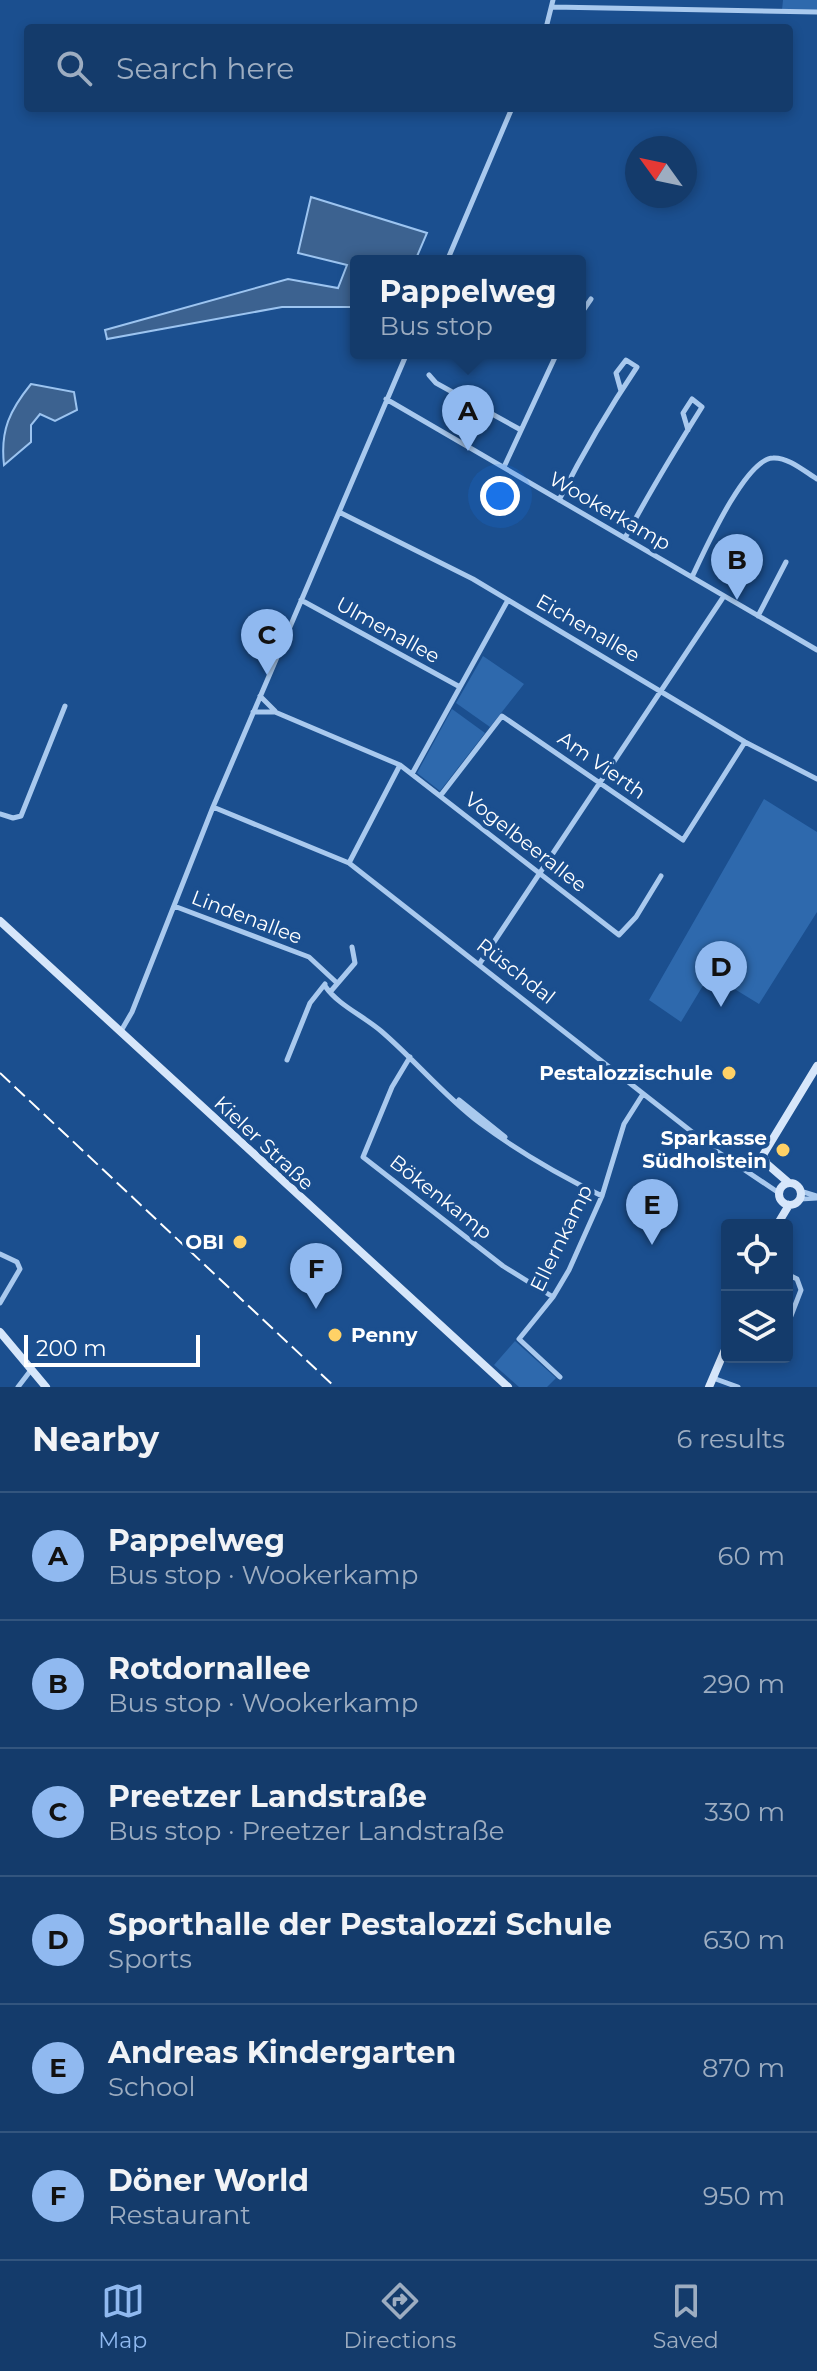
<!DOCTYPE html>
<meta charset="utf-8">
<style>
body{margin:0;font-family:Montserrat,sans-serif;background:#214673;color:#f1f3f6}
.controls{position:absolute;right:24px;bottom:24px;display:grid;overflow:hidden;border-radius:8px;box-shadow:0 4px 12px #0003}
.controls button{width:72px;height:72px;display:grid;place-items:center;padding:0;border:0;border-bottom:2px solid #33557e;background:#143b6b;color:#f1f3f6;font:40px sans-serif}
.compass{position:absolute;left:625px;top:136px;width:72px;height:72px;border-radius:50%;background:#143b6b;box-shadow:0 4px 12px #0003;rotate:303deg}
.scale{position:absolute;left:24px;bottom:20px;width:176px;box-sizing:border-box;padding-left:8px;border:4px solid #fff;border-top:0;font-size:22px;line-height:28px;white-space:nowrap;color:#fff;-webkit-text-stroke:6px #1b4f8f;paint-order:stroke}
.you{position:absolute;left:500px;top:496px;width:28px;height:28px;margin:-20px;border:6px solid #fff;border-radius:50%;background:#1a73e8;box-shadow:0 0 0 12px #1a73e833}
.badge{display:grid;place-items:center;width:52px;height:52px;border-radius:50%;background:#90b9f0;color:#111;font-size:26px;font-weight:700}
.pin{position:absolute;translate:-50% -66px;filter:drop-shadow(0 2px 4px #0008)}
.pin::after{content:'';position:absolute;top:42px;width:28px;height:24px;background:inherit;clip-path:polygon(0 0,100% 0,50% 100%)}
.popup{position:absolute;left:350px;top:255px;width:236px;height:104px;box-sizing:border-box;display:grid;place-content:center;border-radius:8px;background:#143b6b;filter:drop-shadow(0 2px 6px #0005);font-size:26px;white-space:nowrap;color:#9dadc1}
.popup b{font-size:30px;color:#f1f3f6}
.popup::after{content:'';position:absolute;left:50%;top:100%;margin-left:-16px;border:16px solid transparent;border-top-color:#143b6b}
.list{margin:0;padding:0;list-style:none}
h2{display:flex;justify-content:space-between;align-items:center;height:104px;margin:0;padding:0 32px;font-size:34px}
h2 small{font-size:26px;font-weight:400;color:#9dadc1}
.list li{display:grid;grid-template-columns:52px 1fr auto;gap:24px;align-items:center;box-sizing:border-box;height:128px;padding:0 32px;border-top:2px solid #33557e}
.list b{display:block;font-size:30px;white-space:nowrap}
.list p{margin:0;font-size:26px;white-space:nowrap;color:#9dadc1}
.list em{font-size:26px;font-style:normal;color:#9dadc1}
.icon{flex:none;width:44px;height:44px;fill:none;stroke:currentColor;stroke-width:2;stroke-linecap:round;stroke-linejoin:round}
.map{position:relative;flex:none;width:817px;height:1387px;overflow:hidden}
.search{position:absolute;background:#143b6b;box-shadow:0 4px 12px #0003;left:24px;right:24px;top:24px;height:88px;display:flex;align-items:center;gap:20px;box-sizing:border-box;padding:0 28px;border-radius:8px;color:#9dadc1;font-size:30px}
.sheet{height:872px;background:#143b6b}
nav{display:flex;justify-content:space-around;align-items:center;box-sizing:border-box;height:112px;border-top:2px solid #33557e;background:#143b6b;font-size:22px;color:#9dadc1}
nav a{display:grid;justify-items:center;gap:4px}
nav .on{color:#90b9f0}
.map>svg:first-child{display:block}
.green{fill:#2e69ad}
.water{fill:#3c6290;stroke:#9cc4f0;stroke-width:2}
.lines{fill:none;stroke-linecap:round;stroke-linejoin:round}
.street{stroke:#a9c9ee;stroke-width:5}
.secondary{stroke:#d6e6fa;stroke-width:8}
.rail{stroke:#fff;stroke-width:2;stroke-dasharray:14 6;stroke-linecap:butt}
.poi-dot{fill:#ffd166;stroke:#1b4f8f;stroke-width:3}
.labels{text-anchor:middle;stroke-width:8;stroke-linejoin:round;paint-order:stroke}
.street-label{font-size:20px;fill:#fff;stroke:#1b4f8f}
.poi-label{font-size:20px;font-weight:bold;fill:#fff;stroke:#1b4f8f;text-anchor:end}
</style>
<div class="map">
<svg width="817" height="1387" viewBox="0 0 817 1387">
<rect width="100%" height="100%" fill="#1b4f8f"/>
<path class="green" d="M783,0H817V10H782Z
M483,656L524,684L490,727L456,703Z
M452,709L485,733L440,791L417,773Z
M764,799L817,832V912L759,1004L710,974L681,1022L649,1000Z
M515,1341L556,1378L547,1387H519L494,1365Z"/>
<path class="water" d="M311,197L427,233L415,261H356V307H282L107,339L105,330L288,279L338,288L347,265L298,253Z
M31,384L74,392L77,410L55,421L40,414L31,425V442L4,465C0,430 10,410 31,384Z"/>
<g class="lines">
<path class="street" d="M553,7L817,12
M546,28L553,0
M447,261L512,108
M580,315L591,299
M429,375L436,383L521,430
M386,399L817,650
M504,467L557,353
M559,500C583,453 608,410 637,367L626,360L616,373L621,391
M339,512L473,579L745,742L817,779
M625,538C649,493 675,450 702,407L692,399L683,413L688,430
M692,577C704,552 745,459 773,458C788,457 804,471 817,479
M301,600L460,687
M758,616L786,562
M260,696L275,711
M253,712H275L400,765L619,935L636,917L661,876
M412,774L508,600
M441,795L502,716L683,840L745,742
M213,807L349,863L715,1150L779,1193
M0,814L13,818L21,816L65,706
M349,863L400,765
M174,906L309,957L337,983
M480,963L724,596
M325,986C338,1005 362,1015 381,1031C415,1060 444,1096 480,1123C519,1152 559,1175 602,1196
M331,991L355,963L352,947
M121,1031L132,1012L213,807L407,353
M410,1057L392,1087L363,1157L503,1266L553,1297
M287,1060L310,1003L325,984
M459,1100L505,1137
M800,1191L817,1196
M800,1199L817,1198
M0,1254L17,1262L20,1269L0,1303
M787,1274L797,1279L801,1290L787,1326
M560,1377L519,1339L553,1297L569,1270L602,1196L624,1124L643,1094
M713,1378L738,1387
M18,1387L31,1370"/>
<path class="secondary" d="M0,921L508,1387
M789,1183L767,1164L763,1155L817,1066
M779 1194a11 11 0 1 1 22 0a11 11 0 1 1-22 0Z
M777,1225L789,1205
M0,1332L46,1387
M709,1387L727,1345"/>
<path class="rail" d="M0,1073L335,1387"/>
</g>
<g class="poi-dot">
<circle cx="729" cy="1073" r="8"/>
<circle cx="783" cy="1150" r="8"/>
<circle cx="240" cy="1242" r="8"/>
<circle cx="335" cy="1335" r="8"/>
</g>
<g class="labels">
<g class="street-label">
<text transform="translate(610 511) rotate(30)" y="7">Wookerkamp</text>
<text transform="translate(588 628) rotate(30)" y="7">Eichenallee</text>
<text transform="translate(388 630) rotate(29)" y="7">Ulmenallee</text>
<text transform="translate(602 765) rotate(35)" y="7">Am Vierth</text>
<text transform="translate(526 842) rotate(38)" y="7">Vogelbeerallee</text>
<text transform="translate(247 917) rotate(21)" y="7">Lindenallee</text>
<text transform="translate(516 971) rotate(38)" y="7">Rüschdal</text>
<text transform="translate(264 1143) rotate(43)" y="7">Kieler Straße</text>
<text transform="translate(441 1197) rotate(38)" y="7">Bökenkamp</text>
<text transform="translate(561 1238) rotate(-64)" y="7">Ellernkamp</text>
</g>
<g class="poi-label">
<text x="713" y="1080">Pestalozzischule</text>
<text x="767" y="1145">Sparkasse<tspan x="767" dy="23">Südholstein</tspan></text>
<text x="224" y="1249">OBI</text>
<text x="351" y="1342" text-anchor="start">Penny</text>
</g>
</g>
</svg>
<div class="controls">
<button><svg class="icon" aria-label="locate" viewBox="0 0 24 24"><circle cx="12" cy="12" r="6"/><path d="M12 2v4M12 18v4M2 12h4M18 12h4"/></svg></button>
<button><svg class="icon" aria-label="layers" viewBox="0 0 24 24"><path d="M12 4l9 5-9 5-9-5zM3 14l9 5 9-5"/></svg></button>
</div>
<svg class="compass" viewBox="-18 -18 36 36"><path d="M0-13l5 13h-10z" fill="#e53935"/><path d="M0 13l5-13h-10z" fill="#9dadc1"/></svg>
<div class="scale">200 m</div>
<div class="you"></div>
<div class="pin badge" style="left:468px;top:451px">A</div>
<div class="popup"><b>Pappelweg</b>Bus stop</div>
<div class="pin badge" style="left:737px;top:600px">B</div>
<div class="pin badge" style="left:267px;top:675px">C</div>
<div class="pin badge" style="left:721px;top:1007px">D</div>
<div class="pin badge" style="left:652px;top:1245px">E</div>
<div class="pin badge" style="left:316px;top:1309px">F</div>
<div class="search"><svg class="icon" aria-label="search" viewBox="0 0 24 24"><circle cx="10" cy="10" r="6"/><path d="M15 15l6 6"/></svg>Search here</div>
</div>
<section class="sheet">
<h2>Nearby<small>6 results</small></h2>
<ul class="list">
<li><span class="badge">A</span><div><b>Pappelweg</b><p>Bus stop · Wookerkamp</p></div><em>60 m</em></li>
<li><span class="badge">B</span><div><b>Rotdornallee</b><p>Bus stop · Wookerkamp</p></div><em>290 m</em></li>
<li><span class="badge">C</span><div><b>Preetzer Landstraße</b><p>Bus stop · Preetzer Landstraße</p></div><em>330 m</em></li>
<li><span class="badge">D</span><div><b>Sporthalle der Pestalozzi Schule</b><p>Sports</p></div><em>630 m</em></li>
<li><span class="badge">E</span><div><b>Andreas Kindergarten</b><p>School</p></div><em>870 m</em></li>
<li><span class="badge">F</span><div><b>Döner World</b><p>Restaurant</p></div><em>950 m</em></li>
</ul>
</section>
<nav>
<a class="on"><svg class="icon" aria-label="map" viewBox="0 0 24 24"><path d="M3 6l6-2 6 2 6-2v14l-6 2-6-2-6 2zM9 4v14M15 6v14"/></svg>Map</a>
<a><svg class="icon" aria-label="directions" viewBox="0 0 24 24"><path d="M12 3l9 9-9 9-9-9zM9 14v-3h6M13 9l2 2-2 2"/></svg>Directions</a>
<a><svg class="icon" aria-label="saved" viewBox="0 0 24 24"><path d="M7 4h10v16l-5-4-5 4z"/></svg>Saved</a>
</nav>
